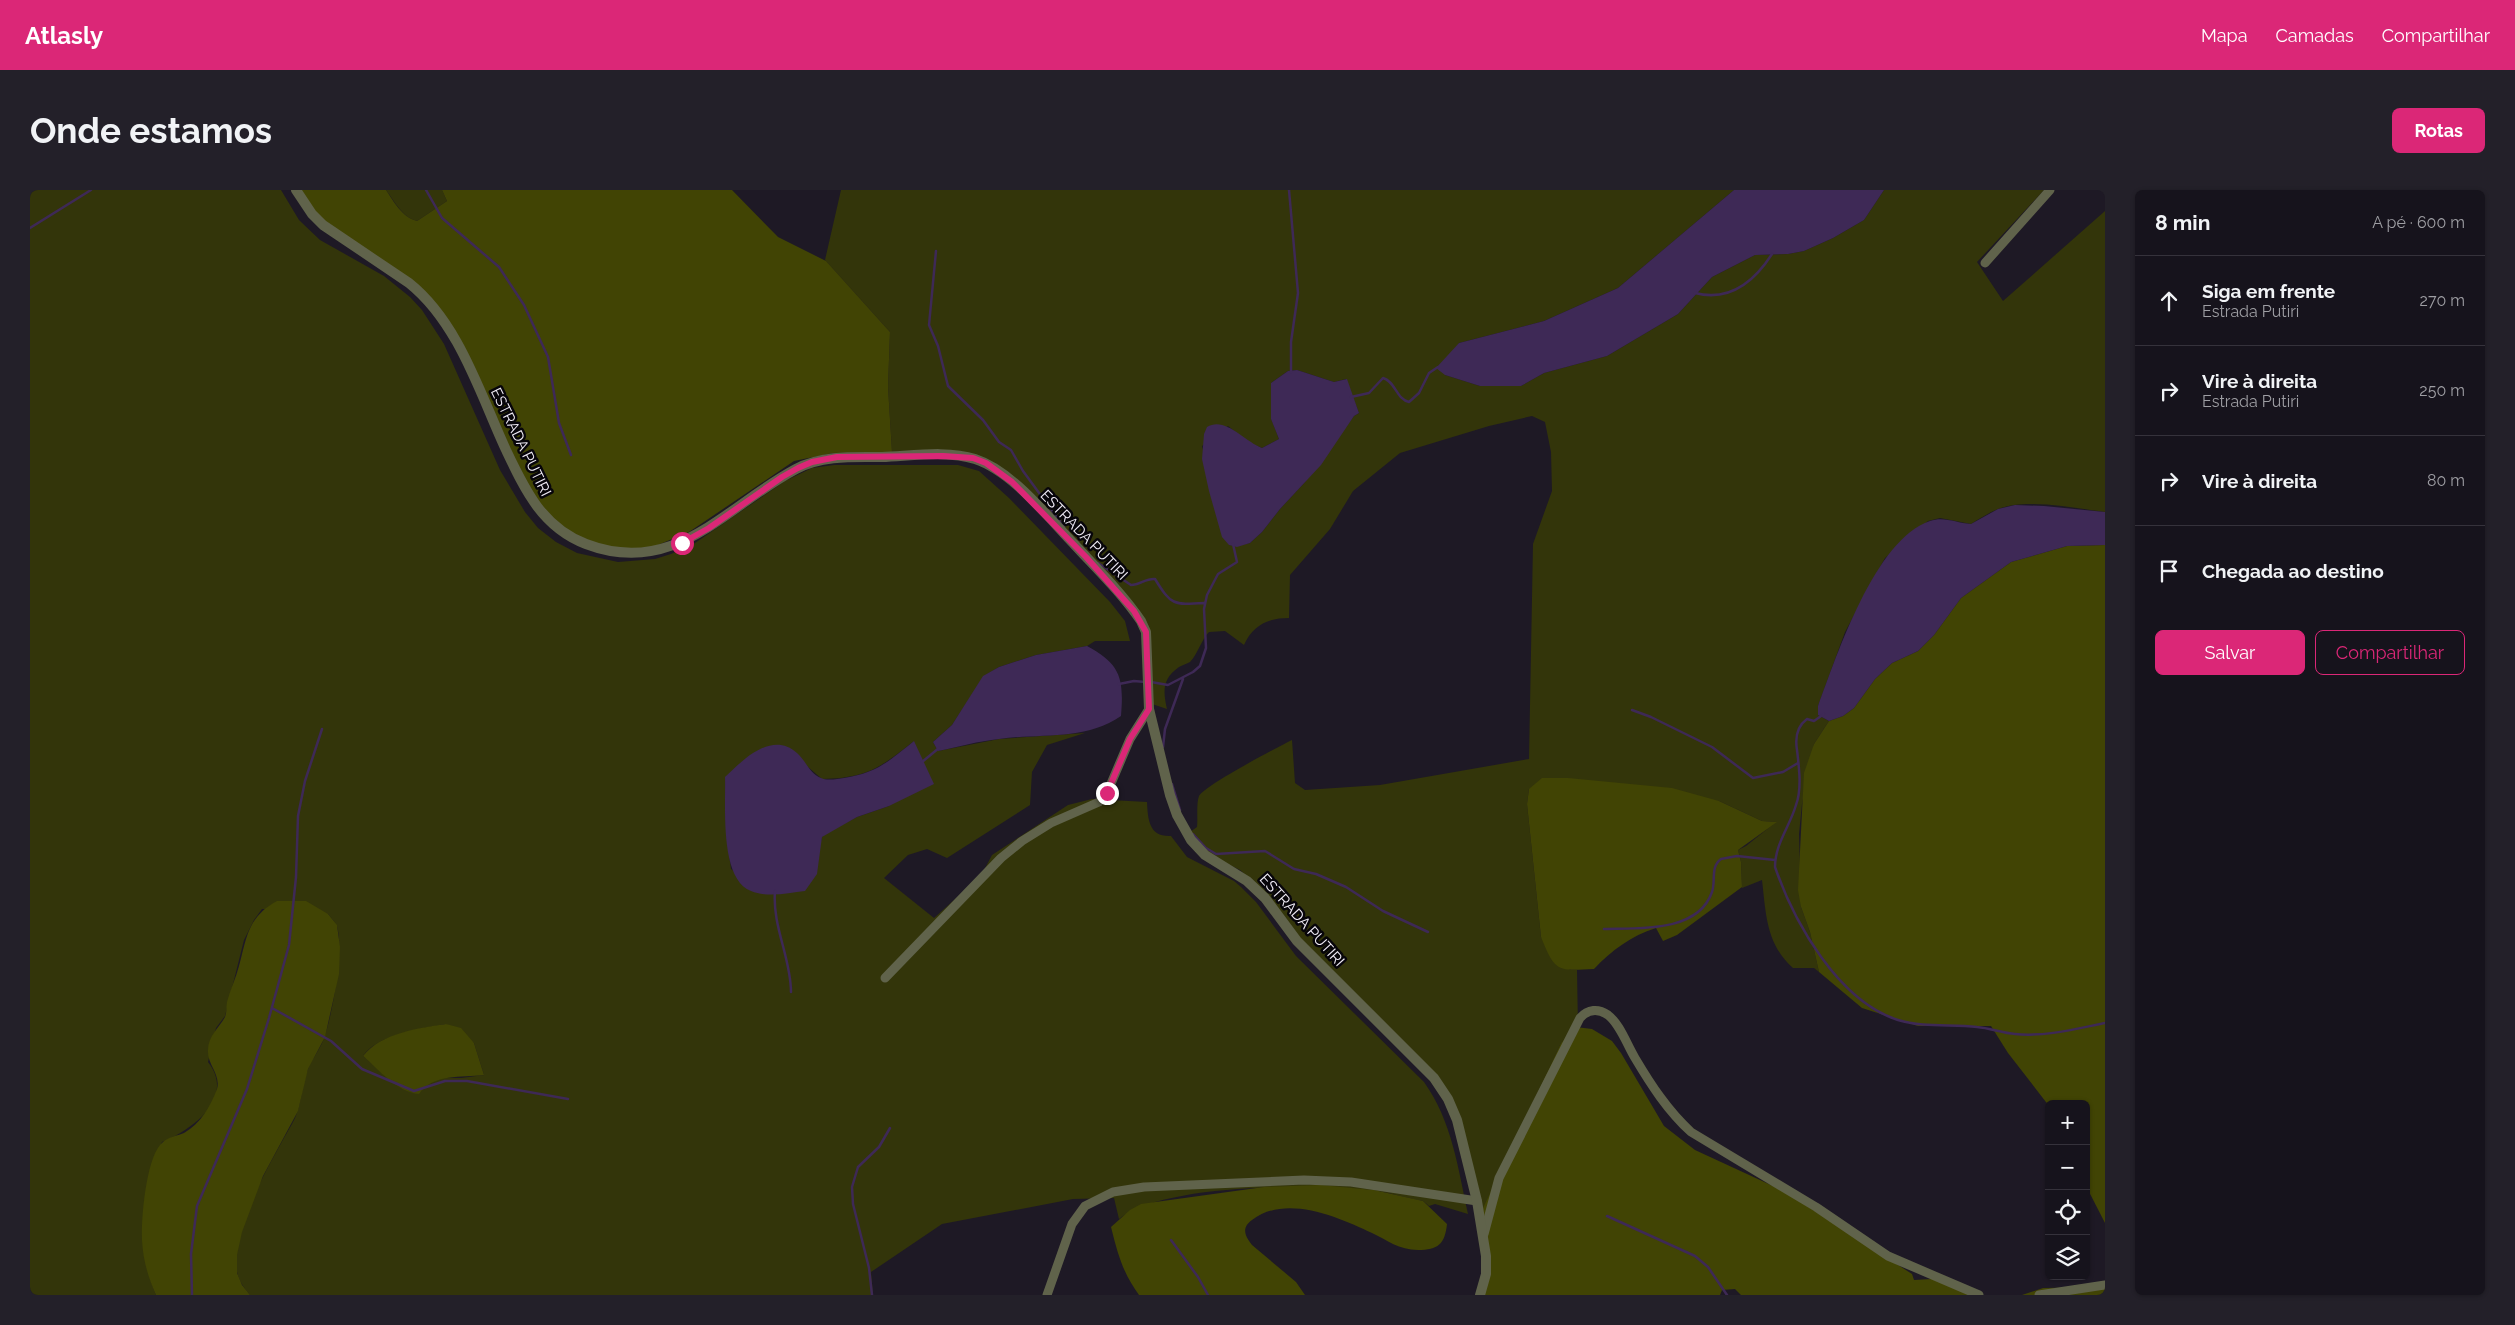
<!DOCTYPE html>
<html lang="pt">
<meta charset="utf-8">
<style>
body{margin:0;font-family:Raleway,sans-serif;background:#232029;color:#f1f3f6}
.controls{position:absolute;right:15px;bottom:15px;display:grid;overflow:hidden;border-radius:8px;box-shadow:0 1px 4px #0004}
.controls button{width:45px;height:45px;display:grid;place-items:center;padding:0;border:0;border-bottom:1px solid #35323b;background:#16131c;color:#f1f3f6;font:25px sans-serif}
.stop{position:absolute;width:15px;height:15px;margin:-11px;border:4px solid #db2777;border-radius:50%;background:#fff}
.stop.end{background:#db2777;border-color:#fff;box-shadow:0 1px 5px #0008}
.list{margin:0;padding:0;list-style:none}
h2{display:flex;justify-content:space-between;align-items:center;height:65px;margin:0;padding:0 20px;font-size:21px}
h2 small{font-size:16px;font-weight:400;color:#9e9ea3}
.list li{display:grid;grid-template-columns:32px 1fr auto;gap:15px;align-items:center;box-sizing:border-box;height:90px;padding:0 20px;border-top:1px solid #35323b}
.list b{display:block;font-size:19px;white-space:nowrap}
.list p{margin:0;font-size:16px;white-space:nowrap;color:#9e9ea3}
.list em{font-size:16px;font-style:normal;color:#9e9ea3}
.actions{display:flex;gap:10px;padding:15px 20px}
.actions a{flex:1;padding:11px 0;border:1px solid #db2777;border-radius:8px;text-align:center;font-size:18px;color:#db2777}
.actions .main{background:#db2777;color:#fff}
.icon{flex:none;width:28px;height:28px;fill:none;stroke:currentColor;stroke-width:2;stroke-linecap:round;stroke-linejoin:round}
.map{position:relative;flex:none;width:2075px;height:1105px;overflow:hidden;border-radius:8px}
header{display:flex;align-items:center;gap:30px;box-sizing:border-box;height:70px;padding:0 25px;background:#db2777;color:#fff}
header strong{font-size:24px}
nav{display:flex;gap:28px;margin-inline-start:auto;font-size:18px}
.intro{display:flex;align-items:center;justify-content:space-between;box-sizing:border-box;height:120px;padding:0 30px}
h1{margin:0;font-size:35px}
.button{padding:12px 22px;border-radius:8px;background:#db2777;color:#fff;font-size:18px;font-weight:700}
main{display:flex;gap:30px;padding:0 30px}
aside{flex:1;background:#16131c;border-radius:8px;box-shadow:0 1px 4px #0004}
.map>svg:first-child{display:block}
.green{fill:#33350a;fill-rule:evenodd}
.forest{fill:#414404}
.water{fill:#3e2956}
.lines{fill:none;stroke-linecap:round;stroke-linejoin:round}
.stream{stroke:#3e2956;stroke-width:2.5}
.minor{stroke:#60634b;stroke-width:9}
.tertiary{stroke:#60634b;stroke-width:10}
.route{stroke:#db2777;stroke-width:6}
.labels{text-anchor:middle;stroke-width:5;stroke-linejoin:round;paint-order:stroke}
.street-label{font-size:15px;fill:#f2eef8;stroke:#07050a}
</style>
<header>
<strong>Atlasly</strong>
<nav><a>Mapa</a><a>Camadas</a><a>Compartilhar</a></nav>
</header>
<div class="intro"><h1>Onde estamos</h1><a class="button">Rotas</a></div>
<main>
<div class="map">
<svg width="2075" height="1105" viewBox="0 0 2075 1105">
<rect width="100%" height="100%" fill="#1e1925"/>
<path class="green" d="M0,0H251L269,30L290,50L354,86L380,107L392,120L414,154L470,280L495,322L508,338L526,352L547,363L588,372L625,369L641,364L665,353L755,291L782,278L804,275H928L949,281L979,308L1080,412L1095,431L1100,451H1065L1057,456L1006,465L969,477L954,486L922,535L903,552L908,561L969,549L1055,543L1017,555L1002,582L1000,615L917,668L897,659L878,665L854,688L904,728L951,686L962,665L1038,615L1062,609L1117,612C1118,630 1119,647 1141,646L1157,667L1204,691L1211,697L1226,712L1266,766L1394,892C1422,931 1428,978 1438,1024L1405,1014L1399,1016L1393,1011C1376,1008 1358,1002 1341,1000C1283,994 1134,993 1089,1029L1084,1008L1043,1009L912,1034L841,1082L843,1105H220C214,1098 209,1091 207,1082C201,1038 241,971 262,934C272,917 271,897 278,879C283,867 292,857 295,845C303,821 314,760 307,736C305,732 301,728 298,724L232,719L224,730L214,750L195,826L186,838L178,872C206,908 163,939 132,952C111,1000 105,1055 126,1105H0ZM884,551L859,616L827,627L796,643L792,647L788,665L735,704L701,679L696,640V587L778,577L792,589C837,588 850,578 884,551ZM416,834L444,853L454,885L431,888H411L395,895L363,892L333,866C347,845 392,838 416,834Z
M356,0H412L417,11L387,31C372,27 365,12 356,0Z
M811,0H1704L1588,98L1514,131L1429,153L1415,185L1450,196H1491L1514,183L1577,166L1648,124L1682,87L1725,65L1758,64L1774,61L1803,48L1834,30L1854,0H2014L1947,72L1973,111L2075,21V322C2044,318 1997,308 1968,319C1958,323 1949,329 1941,334L1910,328L1898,331L1855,368L1815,442L1788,516V525L1799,531L1784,554L1772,614L1769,644L1771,717L1780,742L1789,782L1784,778H1763C1736,754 1736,724 1732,690L1712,698L1711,672L1708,660L1716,656L1746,632L1732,631L1689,611L1499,599L1497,614L1511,747L1540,780H1547L1548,837L1531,853L1453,1019L1416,901L1276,757L1219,688L1210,680L1175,663L1160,642L1167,637C1168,629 1166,614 1169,606C1175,595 1248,557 1262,550L1265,593L1275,600L1350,595L1499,569L1503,354L1522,301L1521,262L1515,232L1502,226L1459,236L1370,263L1323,301L1300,339L1260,385L1259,428C1238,428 1223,435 1214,455L1195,441L1179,442C1171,450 1168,464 1160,472C1157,474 1152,475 1149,477C1132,489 1133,501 1137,519L1122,514L1111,440L1105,425L988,299L955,270L862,262L858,197L860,142L795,70ZM1267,180L1304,192L1316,189L1329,223L1324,226L1275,292L1250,319L1232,342L1220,353L1207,356L1199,355L1172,256L1198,236L1219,253L1232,258L1249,249L1241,228V193L1258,181Z"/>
<path class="forest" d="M265,0H356C364,12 372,27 387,31L417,11L412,0H702L748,47L796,71L860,142L858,197L862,262L803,263L764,271L659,342L623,357L589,360L552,351L505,315L425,148L402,112L310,48Z
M2075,355V1033L2056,996V914H2019V916L1978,863L1961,836H1888L1832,818L1789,782L1780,742L1771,717L1768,700L1774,583L1784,554L1799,531L1813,526L1824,518L1845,489L1862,473L1888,461L1904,445L1931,408L1981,372L2037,356Z
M1512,588H1538L1642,598L1689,611L1732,631L1747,632L1708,660L1711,672L1712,697L1647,745L1633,751L1626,738C1601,746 1582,760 1564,779C1527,781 1525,782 1511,747L1497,614L1499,599Z
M247,711H276L298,724L307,735L310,757L309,784L295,847L278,879L268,921L233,986L212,1042L207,1065V1083L212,1095L220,1105H126C118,1087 113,1070 112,1050C111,1030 116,965 133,952C138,947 147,946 154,943C171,933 180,917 187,899C191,884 177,875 178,860C178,846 189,838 195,827C197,822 196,817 197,812C200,800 206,788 209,776C217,746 218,727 247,711Z
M416,834L431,838L444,853L454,885C431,888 404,883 389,904C367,902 349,880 333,866C351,843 389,838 416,834Z
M1546,837L1562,839L1582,851L1591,863L1634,936L1665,960L1754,1001L1882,1084L1884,1090L1902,1089L1943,1105H1711L1705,1099L1692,1100L1690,1105H1452L1453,1018L1531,853Z
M1290,995L1344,1000L1393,1011L1417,1034C1415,1054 1408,1060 1388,1060C1369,1060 1357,1050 1342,1043C1308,1027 1256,1004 1222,1030C1211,1038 1215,1046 1222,1055L1266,1092L1275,1105H1109C1093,1083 1088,1065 1081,1037L1100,1020L1111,1014L1234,997Z
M2075,1097V1105H1992L2013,1098Z"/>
<path class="water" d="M1704,0H1854L1834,30L1803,48L1774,61L1758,64L1725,65L1682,87L1648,124L1577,166L1514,183L1491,196H1450L1415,185L1406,178L1429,153L1514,131L1588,98Z
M1267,180L1304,192L1317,189L1329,223L1324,226L1291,275L1250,319L1232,342L1220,353L1207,357L1199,355L1192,347L1179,301L1172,269L1174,244L1177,237C1195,226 1214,251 1232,258L1249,249L1241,229V193L1258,181Z
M1985,315L2014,316L2075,322V355L2037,356L1981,372L1931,408L1904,445L1888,461L1862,473L1845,489L1824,518L1813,526L1799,531L1788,525V516C1807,465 1845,349 1900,331C1914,326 1926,333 1941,334L1968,319Z
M1057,456C1091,474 1094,489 1091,526C1055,551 1011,543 969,549C949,551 928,557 908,561L903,552L922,535L953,486L969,477L1006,465Z
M884,551L904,594L859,616L827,627L792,647L787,684L775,701C758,703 738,708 721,701C689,689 696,615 695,587C713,570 742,540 767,563C776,571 780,584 791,588C797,591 807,589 814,588C847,583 859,571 884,551Z"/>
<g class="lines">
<path class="stream" d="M396,0L412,28L469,77L494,115L518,167L529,233L541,265
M1259,0L1268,103L1261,152V182
M0,38L61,0
M906,61L899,135L908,156L918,196L953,230L969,252L981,260L993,281L1034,337
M1665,103C1700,112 1724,92 1742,64
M1321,207L1339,203L1353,188C1365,191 1367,210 1379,212L1389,203L1399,183L1408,177
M1068,373L1101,395C1110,395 1116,388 1125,389C1141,415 1143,415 1174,413
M1121,492L1138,495L1163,482L1170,476L1176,458L1174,419L1177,405L1188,384L1207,372L1203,354
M1089,494L1104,491L1115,492
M1602,520L1621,527L1682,557L1723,588L1753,582L1768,573
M1794,524L1784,531L1777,529C1766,537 1765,548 1767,560C1769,577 1772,599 1766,615C1760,636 1745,654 1745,677C1764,732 1808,811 1868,830C1894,838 1921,834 1947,837C1960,838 1972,843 1985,844C2015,847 2045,839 2075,833
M1133,557L1135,539L1153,489
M892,572L909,558
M1142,594L1150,620
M1163,644L1176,658L1186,664L1235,661L1264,679L1286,684L1316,697L1353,721L1398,742
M745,701C742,736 761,768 761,802
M1574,739C1608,738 1668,743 1682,702C1686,691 1680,677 1691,669L1707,666L1745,670
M242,818L301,851L332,879L384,901L415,891H437L538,909
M1577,1026L1665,1066L1678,1077L1697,1105
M1141,1050L1168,1087L1178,1105
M162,1105L161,1064L167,1016L217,899L239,828L259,755L266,687L268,626L275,591L292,539
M842,1105L839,1078L823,1014L822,997L828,977L849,957L860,938"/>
<path class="minor" d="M1955,73L2020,0
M855,788L971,668L992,651L1021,633L1069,612L1077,603L1100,549L1119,519
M1454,1044L1469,988L1550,828C1558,819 1568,818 1578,825C1590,834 1597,855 1605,868C1621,895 1638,921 1661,942L1786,1017L1858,1066L1949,1105
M1017,1105L1042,1034L1055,1016L1083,1002L1114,997L1274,990L1321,992L1447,1011
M2009,1105L2075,1095"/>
<path class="tertiary" d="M266,0L282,24L293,35L379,93C429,133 450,204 476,260C495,300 512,337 556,354C645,388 696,316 766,279C792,265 824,267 852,267C881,266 917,260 945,269C982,281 1017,326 1044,354C1067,379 1092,403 1111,431L1116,442L1119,519L1140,605L1147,625L1161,650L1175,665L1217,691L1235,708L1267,751L1404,888L1418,909L1427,930L1447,1011L1456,1066V1084L1450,1105"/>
</g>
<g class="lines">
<path class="route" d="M652,353L679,338L752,287L768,278L782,272L807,267L913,266L943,268L956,273L982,292L1056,367L1104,421L1116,442L1119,519L1100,549L1077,603"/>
</g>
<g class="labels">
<g class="street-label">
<text transform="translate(491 252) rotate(64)" y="5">ESTRADA PUTIRI</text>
<text transform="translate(1054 345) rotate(46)" y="5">ESTRADA PUTIRI</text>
<text transform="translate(1272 730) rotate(48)" y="5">ESTRADA PUTIRI</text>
</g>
</g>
</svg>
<div class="controls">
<button>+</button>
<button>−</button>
<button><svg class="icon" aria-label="locate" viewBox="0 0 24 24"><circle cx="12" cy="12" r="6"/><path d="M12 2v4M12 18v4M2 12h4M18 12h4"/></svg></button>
<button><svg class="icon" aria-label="layers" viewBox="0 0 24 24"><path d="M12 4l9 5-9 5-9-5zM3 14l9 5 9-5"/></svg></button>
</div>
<div class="stop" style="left:652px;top:353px"></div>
<div class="stop end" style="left:1077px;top:603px"></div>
</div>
<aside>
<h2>8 min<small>A pé · 600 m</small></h2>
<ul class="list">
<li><svg class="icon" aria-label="ahead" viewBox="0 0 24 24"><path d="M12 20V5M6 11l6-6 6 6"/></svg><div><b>Siga em frente</b><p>Estrada Putiri</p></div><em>270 m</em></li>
<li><svg class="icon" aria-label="right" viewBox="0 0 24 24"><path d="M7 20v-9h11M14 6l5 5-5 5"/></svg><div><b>Vire à direita</b><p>Estrada Putiri</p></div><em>250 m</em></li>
<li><svg class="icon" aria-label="right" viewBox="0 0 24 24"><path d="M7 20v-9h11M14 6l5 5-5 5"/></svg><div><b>Vire à direita</b></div><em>80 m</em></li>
<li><svg class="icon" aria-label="arrive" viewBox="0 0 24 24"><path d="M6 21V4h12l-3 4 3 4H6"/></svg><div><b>Chegada ao destino</b></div></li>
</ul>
<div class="actions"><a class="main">Salvar</a><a>Compartilhar</a></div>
</aside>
</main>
